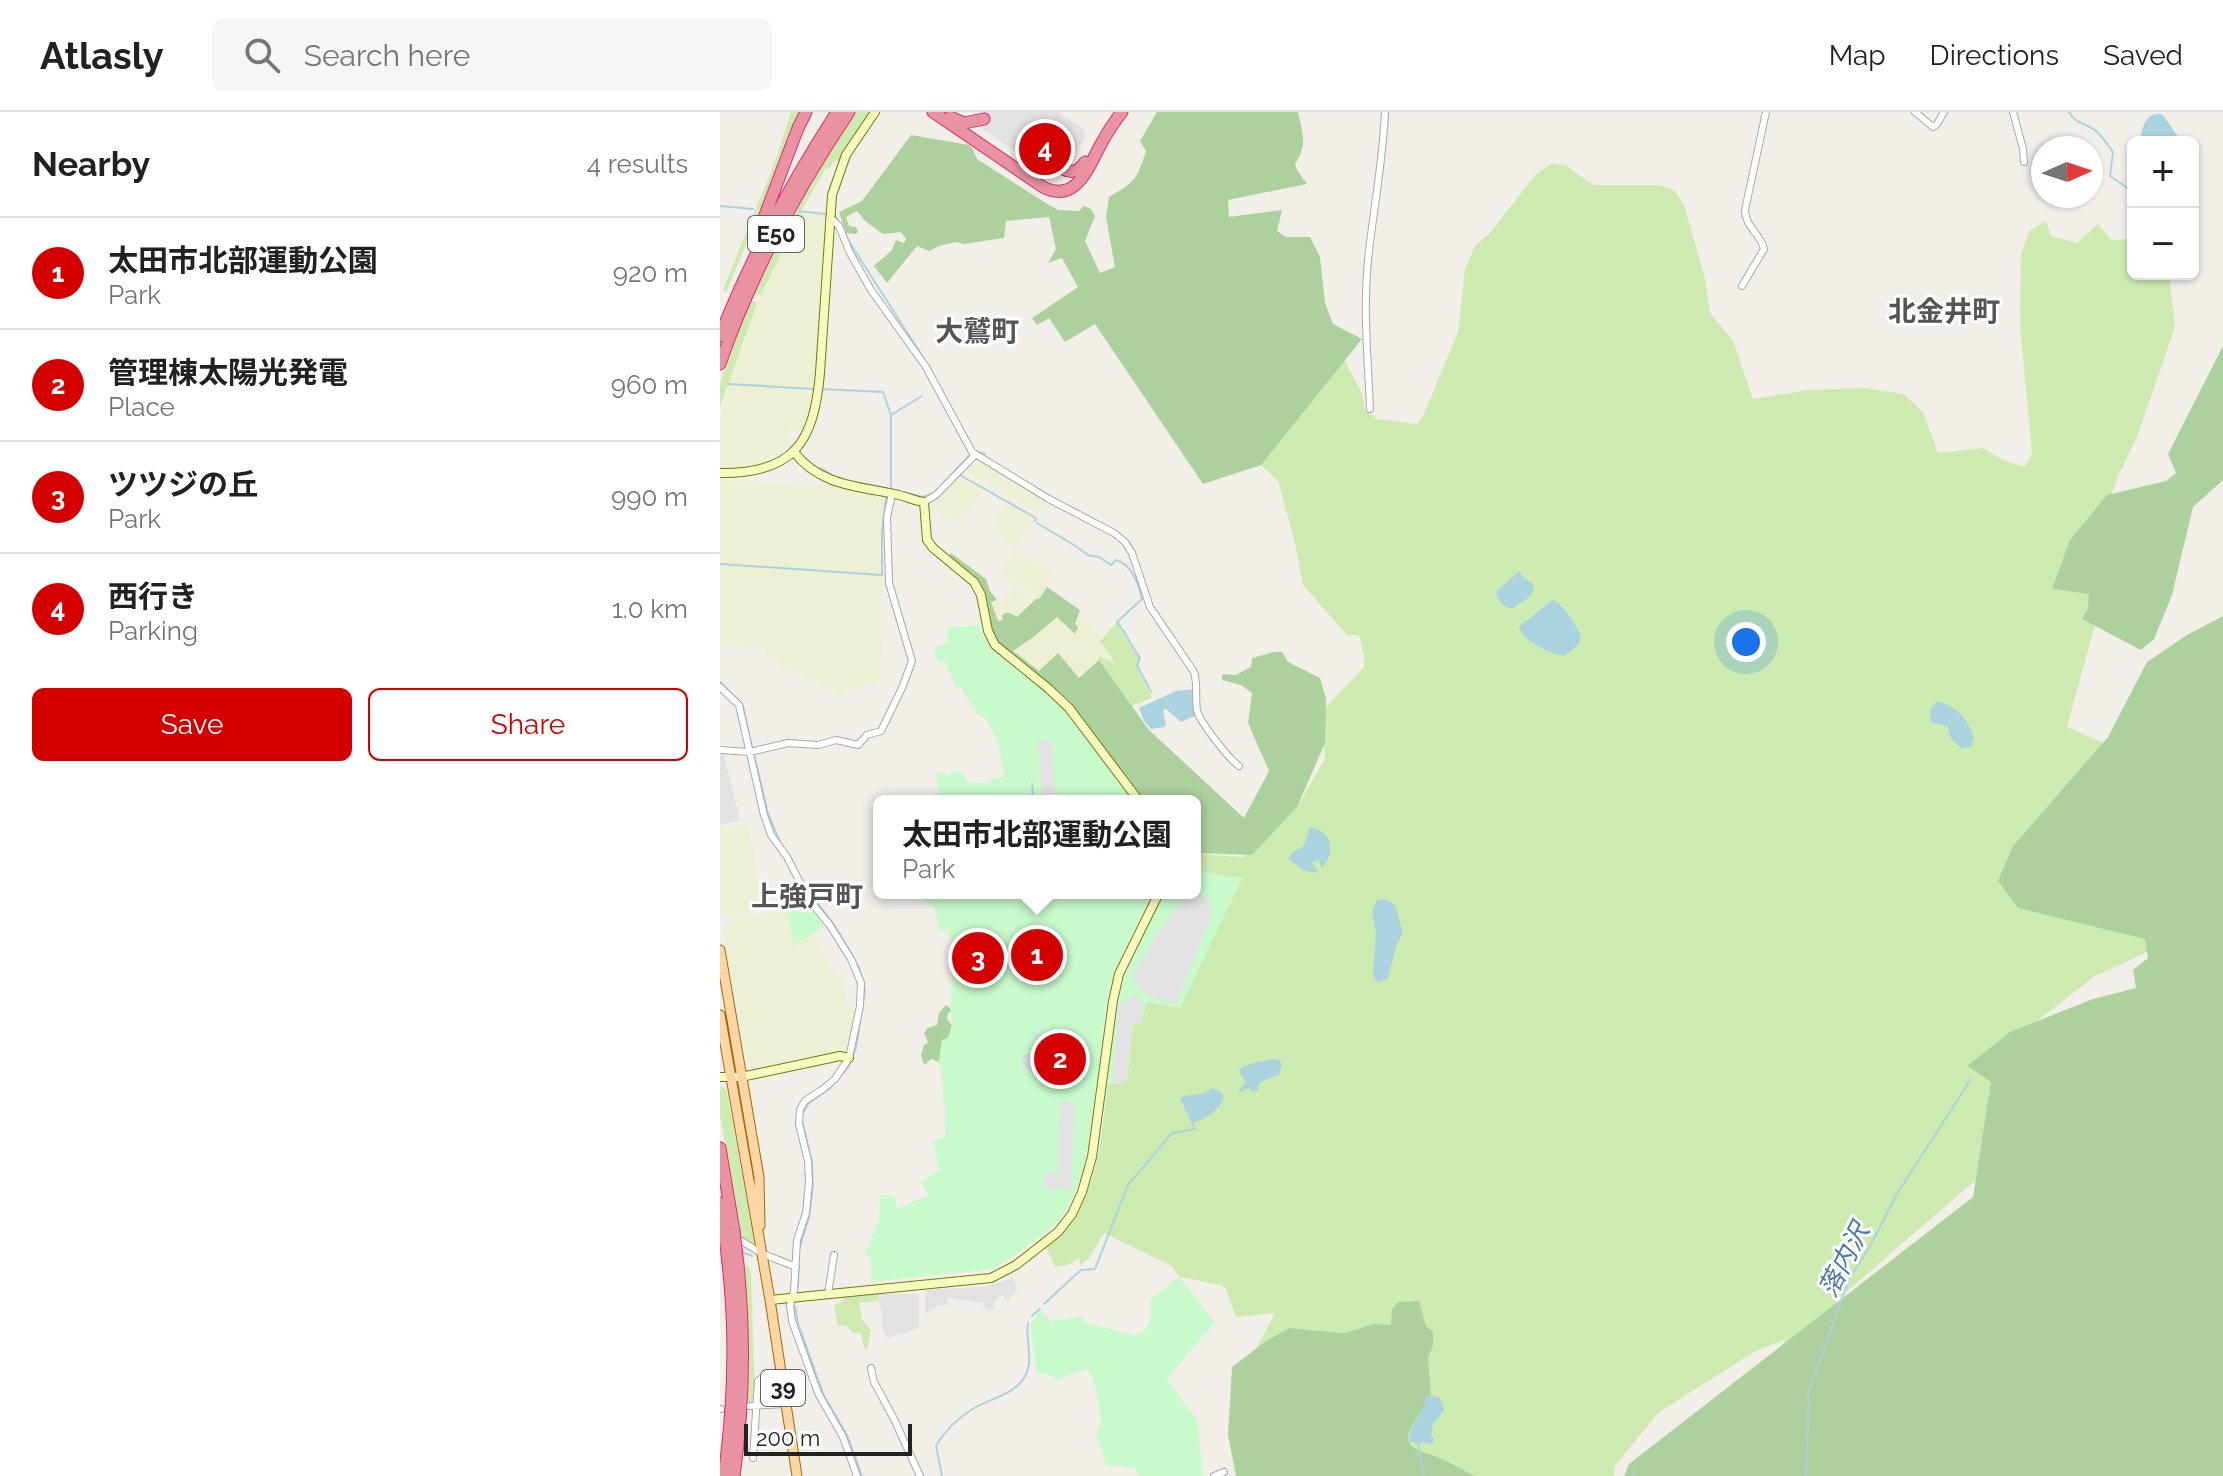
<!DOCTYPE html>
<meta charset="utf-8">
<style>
body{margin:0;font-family:Raleway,"Noto Sans JP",sans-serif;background:#f6f6f6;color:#202124}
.controls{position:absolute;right:24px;top:24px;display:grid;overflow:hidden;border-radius:12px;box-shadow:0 2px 6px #0004}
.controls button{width:72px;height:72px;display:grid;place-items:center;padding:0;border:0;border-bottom:2px solid #e0e0e0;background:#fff;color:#202124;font:40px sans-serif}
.compass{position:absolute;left:1311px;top:24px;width:72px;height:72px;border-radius:50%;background:#fff;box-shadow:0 2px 6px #0004;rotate:87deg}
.scale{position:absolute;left:24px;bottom:20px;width:168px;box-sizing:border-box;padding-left:8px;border:4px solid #222;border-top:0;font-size:22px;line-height:28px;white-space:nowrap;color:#222;-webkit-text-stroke:6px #fff;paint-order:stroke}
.you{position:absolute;left:1026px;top:530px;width:28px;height:28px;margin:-20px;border:6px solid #fff;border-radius:50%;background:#1a73e8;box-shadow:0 0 0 12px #1a73e833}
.badge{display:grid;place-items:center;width:52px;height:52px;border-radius:50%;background:#d40000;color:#fff;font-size:26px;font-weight:700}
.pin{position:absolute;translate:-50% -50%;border:4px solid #fff;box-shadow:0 2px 8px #0006}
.popup{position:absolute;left:153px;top:683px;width:328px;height:104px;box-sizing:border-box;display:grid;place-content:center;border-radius:12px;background:#fff;filter:drop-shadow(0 2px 6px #0005);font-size:26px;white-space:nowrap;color:#757577}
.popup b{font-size:30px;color:#202124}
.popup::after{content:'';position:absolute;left:50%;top:100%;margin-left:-16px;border:16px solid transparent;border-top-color:#fff}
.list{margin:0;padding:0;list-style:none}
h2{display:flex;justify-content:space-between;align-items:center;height:104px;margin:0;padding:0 32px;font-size:34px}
h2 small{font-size:26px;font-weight:400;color:#757577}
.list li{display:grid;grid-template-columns:52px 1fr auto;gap:24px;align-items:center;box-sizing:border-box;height:112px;padding:0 32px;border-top:2px solid #e0e0e0}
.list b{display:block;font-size:30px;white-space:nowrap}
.list p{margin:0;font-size:26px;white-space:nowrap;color:#757577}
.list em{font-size:26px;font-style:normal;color:#757577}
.actions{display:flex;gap:16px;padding:24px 32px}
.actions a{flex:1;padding:18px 0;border:2px solid #d40000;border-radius:12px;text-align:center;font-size:28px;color:#d40000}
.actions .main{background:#d40000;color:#fff}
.icon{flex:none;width:44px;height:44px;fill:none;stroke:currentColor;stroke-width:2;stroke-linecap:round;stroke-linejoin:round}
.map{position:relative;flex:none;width:1503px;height:1364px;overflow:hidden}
header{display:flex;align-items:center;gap:48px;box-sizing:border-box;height:112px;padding:0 40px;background:#fff;border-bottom:2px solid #e0e0e0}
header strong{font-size:38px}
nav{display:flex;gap:44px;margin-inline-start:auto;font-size:28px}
.search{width:560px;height:72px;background:#f6f6f6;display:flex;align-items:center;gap:20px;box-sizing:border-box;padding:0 28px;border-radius:12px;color:#757577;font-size:30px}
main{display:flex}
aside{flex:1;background:#fff}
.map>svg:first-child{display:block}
.farmland{fill:#eef0d5}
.grass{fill:#cdebb0}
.forest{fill:#add19e}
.park{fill:#c8facc}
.parking{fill:#e2e2e2}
.plaza{fill:#dddde8}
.water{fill:#aad3df}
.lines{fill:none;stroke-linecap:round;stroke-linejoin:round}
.stream{stroke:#aad3df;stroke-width:2}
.street-casing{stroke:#a9a9a9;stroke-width:8}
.secondary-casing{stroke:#707d05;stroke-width:10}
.primary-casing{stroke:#a06b00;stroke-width:11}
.highway-casing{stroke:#dc2a67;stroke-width:13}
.street{stroke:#fff;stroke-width:6}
.secondary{stroke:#f7fabf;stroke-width:8}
.primary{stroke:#fcd6a4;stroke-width:9}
.highway{stroke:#e892a2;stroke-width:11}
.highway-bridge-casing{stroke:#dc2a67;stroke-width:13;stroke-linecap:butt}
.highway-bridge{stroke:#e892a2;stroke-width:11}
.labels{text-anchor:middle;stroke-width:6;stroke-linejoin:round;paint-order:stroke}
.shield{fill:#fff;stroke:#646464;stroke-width:2}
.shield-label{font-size:22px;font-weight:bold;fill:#222}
.water-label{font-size:26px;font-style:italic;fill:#4a7aab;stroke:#fff}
.quarter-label{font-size:28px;font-weight:bold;fill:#555;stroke:#fff}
</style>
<header>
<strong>Atlasly</strong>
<div class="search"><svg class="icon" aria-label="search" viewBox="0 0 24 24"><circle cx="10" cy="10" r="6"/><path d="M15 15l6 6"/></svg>Search here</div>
<nav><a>Map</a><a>Directions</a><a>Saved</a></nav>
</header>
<main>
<aside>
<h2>Nearby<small>4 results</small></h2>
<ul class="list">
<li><span class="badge">1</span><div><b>太田市北部運動公園</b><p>Park</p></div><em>920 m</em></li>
<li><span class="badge">2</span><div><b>管理棟太陽光発電</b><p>Place</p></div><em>960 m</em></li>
<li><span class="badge">3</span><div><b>ツツジの丘</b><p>Park</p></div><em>990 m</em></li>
<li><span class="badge">4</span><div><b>西行き</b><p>Parking</p></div><em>1.0 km</em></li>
</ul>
<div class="actions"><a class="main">Save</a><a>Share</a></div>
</aside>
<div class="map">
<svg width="1503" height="1364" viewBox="0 0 1503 1364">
<rect width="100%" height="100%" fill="#f2efe9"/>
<path class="farmland" d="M81,101L106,102L94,276L87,307L82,319L69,318L67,335L42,351L0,358V307L9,273L42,178Z
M261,350L326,389L319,403L246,359L253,351Z
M240,363L264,376L243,409L218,403L210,395L211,392Z
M0,369L112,375L164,386L160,567L120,583L70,558L45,543V536L0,533Z
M287,390L315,406L296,437L271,417Z
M297,441L331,458L329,463L332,468L318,487L309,478L279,464L289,444Z
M295,475L316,487L297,506L290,501H284L282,503L284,508L277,510L271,490L278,489L280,491L292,480Z
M361,500L369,513L383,526L380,529L397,552L379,544V548L359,567L319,560L293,538L312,526L337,505L355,512Z
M28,711L42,797L8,806L0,798V717Z
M68,797L73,833L94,823L114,861L120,864L129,897L138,898L129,939L34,959L28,953L3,817L10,809Z"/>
<path class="grass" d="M71,0H81L6,181L3,177L55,50Z
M137,0H151L127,33L120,48L113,50L109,57L106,56L82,98H79L78,100L81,101L41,182L34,183C64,119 97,58 137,0Z
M831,52L845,53L873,73H940L955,79L965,96L985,167L990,201L1013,229L1033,287L1088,278L1144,276L1184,282L1203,300L1218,341L1263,336L1285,349L1305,355L1312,341L1300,213L1301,143L1309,119L1326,109L1331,124L1357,131L1378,112L1391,128L1413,127V162H1449L1455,215L1417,325L1398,364L1364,463L1378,502L1347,615L1434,653L1453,828L1375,864L1308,916L1266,1059L1117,1188L1107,1230L1082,1245L1063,1228L1035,1239L938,1301L895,1354L894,1364H693L672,1213L654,1212L624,1221L569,1216L536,1237L555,1201L516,1205L506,1177L501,1173L459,1165L452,1154L384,1121L369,1146L360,1153L359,1146L350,1152L335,1155L326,1134C379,1096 380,1030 388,971L402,972L407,967L413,912L427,890L522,766L506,765L475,757V742L523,745L529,741L577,695L605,647L603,612L606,595L644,555V544L639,523H627L583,473L574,427L558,369L517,331L609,219L642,282L645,299L658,307L697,312L704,302L738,220L745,157L755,134L770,121L816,62Z
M34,188L37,192L0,295V271L31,189Z
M396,511C406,522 409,534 419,546L416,553L432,586L412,594L379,548V544L396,552L380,529Z
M0,974L5,976L7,980L35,1135L23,1126L21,1123L0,1003Z
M24,1153L29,1155L31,1162L35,1285L32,1290H28L29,1223Z
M159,1181L158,1189L139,1191L142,1207L151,1219L147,1237L144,1236L141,1221L132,1220L126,1213L118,1214L114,1193L122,1190L125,1185Z"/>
<path class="forest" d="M437,0H578C580,10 584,22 583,32C579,58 566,44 587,72L508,88L509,105L562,98L557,119L566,125H590L600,145L605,191L613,212L642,227L541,353L483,372L375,212L345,230L329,206L317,213L312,206L358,175L342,146L328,151L336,137L329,105L286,109L284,126L244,132L235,130L219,134L209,139L197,134L167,171L154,154L172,138L176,128L184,131L186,127L181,120L163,122L145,109L137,99L126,105L129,114L136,115L138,120L136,122L126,121L119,100L142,89L191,23L249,33L253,37L257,47L329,93L338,98L359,99L364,94L371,97L375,104L365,129L380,161L395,155L386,105L389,85C415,70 417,67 426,39L420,29Z
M1503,234V368L1473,395L1452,483L1434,527L1421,538L1362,507L1368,496L1369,482L1332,477L1350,428L1387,383L1446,369L1456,361L1448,342Z
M231,441L266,467L270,479L277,488L271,490L278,509L283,508L282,503C288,498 292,502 297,505L316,487H319L327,475L360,498L355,512L358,515L355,522L337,505L312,526L293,539L319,559L338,541L359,566L379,548L429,618L524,706L549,659L528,611L532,581L521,573L502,568V562L516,563L531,555L532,546L554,540H562L568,550L600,566L606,587L605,631L577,695L532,743L475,741V689H421L354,597L272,526L262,481L228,446Z
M1503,504V1364H904L909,1352L1253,1085L1271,970L1247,954L1290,920L1373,887L1416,876L1413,858L1428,846L1425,827L1298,796L1278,769L1293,734L1388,625L1427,550L1467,523Z
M226,893L230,896L231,900L228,901L227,907L234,916L225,969L219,950L211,947L206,952L203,951L201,943L204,933L208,931L204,921L208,916L217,913L219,901Z
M699,1189L706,1214L713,1220V1233L708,1246L711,1283L705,1286C706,1301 694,1306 689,1320C683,1339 709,1341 720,1346C732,1351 743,1359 755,1364H516L508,1323L512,1255L542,1232L569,1216L624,1221L654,1212L671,1213L672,1197L678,1190Z"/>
<path class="park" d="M260,513L262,522L272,538L334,587L353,608L412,689H214L215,681H219L216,663L218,659L229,664L234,659L243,660L246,670L268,671L271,667L285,665C280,642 279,622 262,603H258L240,574H236L224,549L219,550L214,538V536L229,530L226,516Z
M475,757L506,765H523L460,896L427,890L421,912H413L407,967L402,972L388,971L392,932L382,930L365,1052L353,1086L338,1110L291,1146L272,1157L151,1170V1146L145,1143L159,1107L160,1083L175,1084L177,1097L209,1083L201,1071L219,1058L213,1029L226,1025L223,973L219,949L222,928L228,926L232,913L231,882L234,837L228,817L220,819L214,795L204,789L197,781H432L395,857L388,880L382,927L392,928L404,866L444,781H475Z
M89,791L105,814L73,834L68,797Z
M459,1165L495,1210L447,1267L477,1308L483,1364H419L415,1356L386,1353L376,1321L381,1312C379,1294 378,1274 368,1257L352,1261L339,1269L327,1261L317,1262L310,1212L321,1198L331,1209L363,1204L366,1211L416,1224L423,1220L431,1208L429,1188Z"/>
<path class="parking" d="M262,0H338L364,18L365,26L343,60L335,66L259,15Z
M332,628L336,689H322L317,629Z
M0,643H4L20,709L0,713Z
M479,781L489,787L492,803L456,893L428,885L411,865L440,817L466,786L473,782Z
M412,884L423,888L421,912H413L407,967L402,972L392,971L400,890L404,891Z
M340,990H355L351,1078L324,1077V1060L340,1061L342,1058L338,1056Z
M293,1166L297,1177L288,1189L283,1184H279L278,1188L273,1189L275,1197L268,1200L262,1191L227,1186L228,1193L217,1194L205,1202V1178L263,1175Z
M160,1182H199V1216L168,1226L162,1215V1199L158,1189Z"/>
<path class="plaza" d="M315,922L343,925V931L348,932L346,939L352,958L349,966L350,969L333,967L332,970L321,967L313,962L301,951L304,942H314Z"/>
<path class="water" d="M1436,2H1442L1462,30H1420C1422,19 1423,5 1436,2Z
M799,459L805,467L813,472C814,488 803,487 793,496C785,497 777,488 776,480Z
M834,488C847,497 854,510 861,524L858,533L844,544C830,541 803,530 799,515L831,489Z
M474,577L475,604L461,610L446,597L443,598L446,613L444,615L431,617L424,609L419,596L456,579Z
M1216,590C1236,592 1247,607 1254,625L1251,635L1241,636L1230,626L1228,615L1211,610L1210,597Z
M590,715C613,720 616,739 602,756L598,747L592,750L593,753L598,758L596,761L583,758L568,747L571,742L584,734Z
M662,787L673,791L676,795L682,818V823L677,832L668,866L658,871L654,866L653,858L656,821L652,800L657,788Z
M552,947H558L562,952L559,963L540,970L538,979H531L529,975L522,980L519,979V977L526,971L519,959C526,950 541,950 552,947Z
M492,976L501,980L504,984C502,996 485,1008 472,1011L460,987C470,979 477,988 492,976Z
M711,1283L720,1286L724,1298L713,1312L711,1324L715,1328L712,1332L703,1330L698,1333L689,1328C689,1311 706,1303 705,1285Z"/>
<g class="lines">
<path class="stream" d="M1349,0C1355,12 1366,11 1376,19C1382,24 1388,33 1393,40L1390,64L1413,80
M0,94L33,97
M79,99L105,102
M115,103L130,131L206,250
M8,272L93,277
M100,277L163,280L171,303
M255,339L265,342
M101,356L115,365
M235,359L249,344
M240,363L316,406L315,409
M144,372L167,376
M222,373L235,360
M171,377V303L202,284
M182,380L203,385L211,382
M317,411L354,433L368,443L379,445L391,453L396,448C412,453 419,473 422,487L397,510C407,522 411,534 420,546L417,553L431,580
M0,452L162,463V418L166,386
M0,570L23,594L32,636
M34,642L48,702L61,732L72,748
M309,686L313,682L312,672
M305,689L306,688
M83,1001L89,991L109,977L129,954L136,936L145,878L139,856L132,843L113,811L88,779
M22,1140L32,1144
M78,1175L79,1138L89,1105L93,1073L92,1050L82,1008
M324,1192L361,1158L375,1157L408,1073L452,1021L475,1017L472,1011
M75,1194L78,1211L104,1284L127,1323L142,1364
M312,1204L320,1197
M698,1333L704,1364
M222,1364L216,1334C225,1318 241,1304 256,1295C274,1285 298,1282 307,1260C313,1244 305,1227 308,1211
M913,1364L915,1358
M1086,1364L1089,1279L1129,1167L1150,1134L1177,1082L1251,967"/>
<g class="street-casing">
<path id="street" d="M1195,0L1213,15L1217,12L1224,0
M1293,0L1303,37L1304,50
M109,109H114L119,114L130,141L151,178L206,255L252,340L329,387L394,421L405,430L412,441L430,495L474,560C478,573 475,585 477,598C479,609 509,647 519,654
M1022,174L1044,137C1041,122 1025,115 1025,98L1046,0
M650,297C648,248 643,198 648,148C653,99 663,50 665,0
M204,390L216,383L255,343
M0,575L19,593L44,703L51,723L67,745L89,788L109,812L131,847L141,871L140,894L129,946L115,967L103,977L85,989L80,997L79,1012L88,1049L89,1070L86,1101L77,1128L74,1179L70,1193L72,1209L98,1281L123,1325L137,1364
M0,638L30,640L68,631L98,633L116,628L138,633L147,623L161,619L182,576L192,549L169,471L167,405L172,382
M15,1125L41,1141L76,1155
M108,1182L114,1143
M151,1256L154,1270L174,1307L200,1364
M30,1294L66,1292
M0,1297H1
M33,1346L38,1269L42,1266L61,1263
M494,1364L504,1360"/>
</g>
<g class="secondary-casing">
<path id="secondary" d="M74,340C101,375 140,374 179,383C187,385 195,389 204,390L207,428L213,436L254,470L261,483L268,519L275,533L329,577L349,596L419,689
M0,361C74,362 94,330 100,261L112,83L126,43L155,0
M0,965H21L120,944L129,946
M50,1188L271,1166L296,1153L338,1120L352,1102L362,1080L372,1045L393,889L399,862L439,781"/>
</g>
<g class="primary-casing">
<path id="primary" d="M0,838L39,1065L40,1114
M0,903L50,1188L77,1364"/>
</g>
<g class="highway-casing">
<path id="highway" d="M213,0L323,75C356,92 368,56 381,32C387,21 394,10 402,0
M230,5L244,11L264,7
M343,57C352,62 359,59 365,50
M36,127L78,16L86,0
M0,224C31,145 71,71 117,0
M0,252C31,162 76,79 129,0
M0,1036L14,1119
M0,1091L4,1116
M4,1364C14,1293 16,1222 8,1151
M14,1364C24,1294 25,1223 18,1153"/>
</g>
<use href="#street" class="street"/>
<use href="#secondary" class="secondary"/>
<use href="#primary" class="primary"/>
<use href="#highway" class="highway"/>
<g class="highway-bridge-casing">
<path id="highway-bridge" d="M4,1116L8,1151
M14,1119L18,1153"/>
</g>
<use href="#highway-bridge" class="highway-bridge"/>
</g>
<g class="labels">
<g class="shield">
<rect x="28" y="104" width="56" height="36" rx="6"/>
<rect x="41" y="1258" width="44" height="36" rx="6"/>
</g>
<g class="shield-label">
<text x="56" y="130">E50</text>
<text x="63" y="1284">39</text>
</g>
<g class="water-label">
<text transform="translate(1124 1148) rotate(-63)" y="9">落内沢</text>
</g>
<g class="quarter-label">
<text x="1224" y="209">北金井町</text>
<text x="257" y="229">大鷲町</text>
<text x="87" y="794">上強戸町</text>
</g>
</g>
</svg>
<div class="controls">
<button>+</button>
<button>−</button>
</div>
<svg class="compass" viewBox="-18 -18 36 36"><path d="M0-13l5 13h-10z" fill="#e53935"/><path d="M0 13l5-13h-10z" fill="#757577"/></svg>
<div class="scale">200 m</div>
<div class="you"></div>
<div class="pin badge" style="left:317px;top:843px">1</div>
<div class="popup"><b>太田市北部運動公園</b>Park</div>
<div class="pin badge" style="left:340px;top:947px">2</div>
<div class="pin badge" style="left:258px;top:846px">3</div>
<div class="pin badge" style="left:325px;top:37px">4</div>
</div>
</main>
